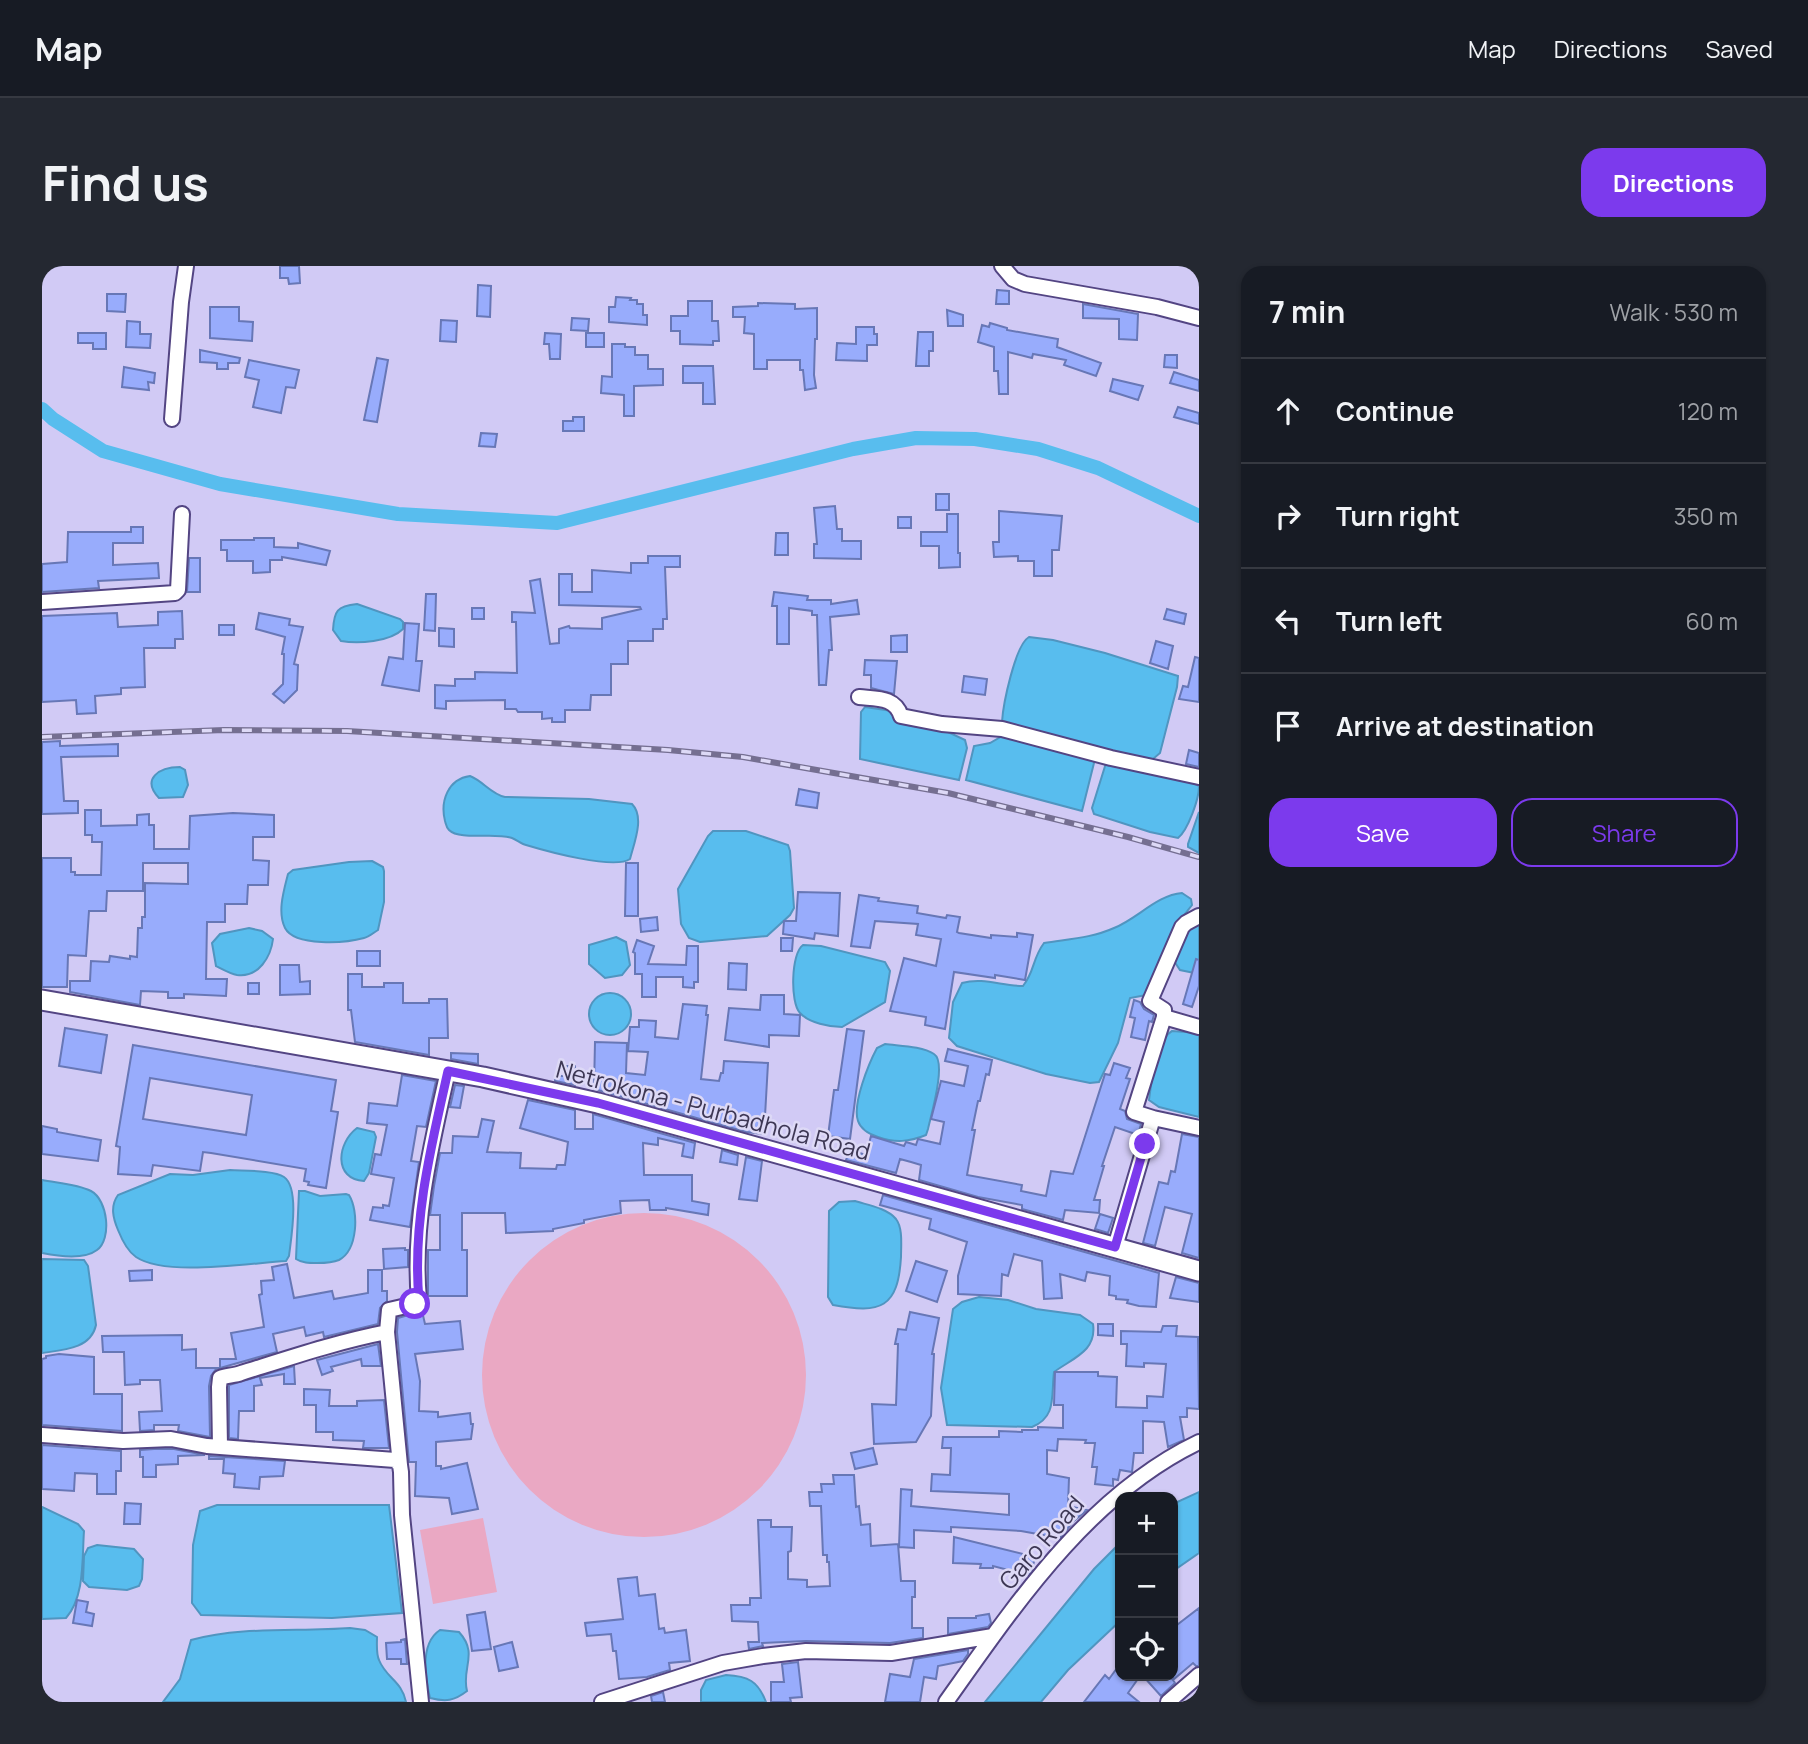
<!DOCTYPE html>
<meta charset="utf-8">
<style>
body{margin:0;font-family:Manrope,sans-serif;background:#242831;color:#f1f3f6}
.controls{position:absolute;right:21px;bottom:21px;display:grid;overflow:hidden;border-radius:14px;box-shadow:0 2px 5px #0004}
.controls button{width:63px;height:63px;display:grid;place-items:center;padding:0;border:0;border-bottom:2px solid #363941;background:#171b24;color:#f1f3f6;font:35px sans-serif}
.stop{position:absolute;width:21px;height:21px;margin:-16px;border:5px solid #7c3aed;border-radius:50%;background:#fff}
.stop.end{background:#7c3aed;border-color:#fff;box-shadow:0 2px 7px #0008}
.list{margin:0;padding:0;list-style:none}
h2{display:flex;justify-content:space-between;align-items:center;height:91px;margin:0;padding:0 28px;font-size:30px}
h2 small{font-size:23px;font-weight:400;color:#9ea1a6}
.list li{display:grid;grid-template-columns:46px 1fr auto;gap:21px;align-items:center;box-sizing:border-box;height:105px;padding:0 28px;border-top:2px solid #363941}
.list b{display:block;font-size:26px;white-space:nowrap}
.list em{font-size:23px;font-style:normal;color:#9ea1a6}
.actions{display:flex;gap:14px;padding:21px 28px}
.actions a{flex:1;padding:16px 0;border:2px solid #7c3aed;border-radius:21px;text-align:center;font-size:24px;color:#7c3aed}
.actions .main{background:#7c3aed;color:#fff}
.icon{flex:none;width:38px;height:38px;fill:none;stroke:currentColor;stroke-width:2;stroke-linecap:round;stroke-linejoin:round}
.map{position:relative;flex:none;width:1157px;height:1436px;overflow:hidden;border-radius:21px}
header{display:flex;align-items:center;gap:42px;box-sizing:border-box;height:98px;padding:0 35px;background:#171b24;border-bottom:2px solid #363941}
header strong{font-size:33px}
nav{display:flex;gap:38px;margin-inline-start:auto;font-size:24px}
.intro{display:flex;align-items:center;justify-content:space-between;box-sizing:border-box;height:168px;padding:0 42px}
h1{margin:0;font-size:49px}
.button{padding:18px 32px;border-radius:21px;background:#7c3aed;color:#fff;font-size:24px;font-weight:700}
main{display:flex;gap:42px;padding:0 42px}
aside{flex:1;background:#171b24;border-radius:21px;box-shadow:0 2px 5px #0004}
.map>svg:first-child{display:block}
.green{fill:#eaa8c3}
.water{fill:#58bdee;stroke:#5095c0;stroke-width:2}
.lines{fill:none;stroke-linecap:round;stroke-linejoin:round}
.canal{stroke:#58bdee;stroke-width:14}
.building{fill:#98acfc;stroke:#6777b6;stroke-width:2;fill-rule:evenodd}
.minor-casing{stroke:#534583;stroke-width:18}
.major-casing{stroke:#534583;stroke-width:23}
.minor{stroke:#fff;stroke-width:14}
.major{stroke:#fff;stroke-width:19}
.rail-casing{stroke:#756f91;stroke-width:6}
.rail{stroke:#ddd9f6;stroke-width:3.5;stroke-dasharray:10;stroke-linecap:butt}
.route{stroke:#7c3aed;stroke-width:9}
.labels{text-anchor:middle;stroke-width:5;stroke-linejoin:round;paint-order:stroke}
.street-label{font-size:24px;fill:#3d3754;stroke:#ddd9f6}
</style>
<header>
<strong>Map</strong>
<nav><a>Map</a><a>Directions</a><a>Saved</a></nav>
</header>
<div class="intro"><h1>Find us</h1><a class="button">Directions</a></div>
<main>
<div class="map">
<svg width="1157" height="1436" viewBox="0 0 1157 1436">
<rect width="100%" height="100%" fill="#d1caf5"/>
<path class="green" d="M440 1109a162 162 0 1 1 324 0a162 162 0 1 1-324 0Z
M441,1252L455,1326L391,1338L378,1264Z"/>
<path class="water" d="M315,338L358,353L361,356V363C348,376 316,378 299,375L291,364C292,345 295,340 315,338Z
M987,371L1011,374L1063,387L1136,410L1135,421L1118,487L1111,493L1104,496L960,456C961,439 973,379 987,371Z
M823,441L850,445L866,459L906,466L923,474L925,482L917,514L818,493L819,446Z
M962,469L1053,493L1040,545L924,514L932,480L948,477Z
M1064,497L1146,514L1157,520C1157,533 1146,564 1136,572L1108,566L1052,548L1050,542Z
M138,501L143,504L146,519L141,531L117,532C99,513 117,501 138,501Z
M428,510C441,515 449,528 463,531L547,533L590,538C603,551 592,577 588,593C572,604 504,585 484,579C479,578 475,574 470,572C454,566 418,575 407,564C404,561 404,558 403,555C398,535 406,513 428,510Z
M1157,546V587L1146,581V578Z
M671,565H704L746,579L748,585L752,642L748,649L725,670L658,676L647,672L639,658L636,623L666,570Z
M330,595L341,601L342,605V636L336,664C331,667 327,671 322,672C304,677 253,681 243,662C235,646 242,624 246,608L251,604L307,596Z
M1140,627L1149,633L1150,639L1139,653L1104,729L1088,732L1076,777L1057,816L1048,817L1004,808L915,780L907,772L911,736L920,717C941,711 960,720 981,720C993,705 990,693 1002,677C1026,673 1050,672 1072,662C1095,653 1115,629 1140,627Z
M1157,655V708L1138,704L1132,695L1147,659Z
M207,662L220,665L231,673C229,690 217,712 195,709C189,708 180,703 174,700L170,677L178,668Z
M574,671L584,676L588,699L580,709L563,712L547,698V679Z
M761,679L779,680L843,696L848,705L843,736L800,761C788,761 767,757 758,747C748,737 749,687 761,679Z
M547 748a21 21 0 1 1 42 0a21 21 0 1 1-42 0Z
M1130,765L1157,767V851L1117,841L1107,834C1109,817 1115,773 1130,765Z
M843,778C858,780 880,780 892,788C905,796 889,849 886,863L884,869C867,876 853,877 836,871C827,868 819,864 816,855C810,838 827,797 835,782Z
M315,862L332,866L334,871L327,907L322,915C291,913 295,877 315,862Z
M188,904C202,905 232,904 242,911C258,922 249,973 247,990L244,995C207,997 124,1011 94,991C85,985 80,974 76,964C71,952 68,940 76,929L128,908L151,909Z
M0,914C15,917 35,918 49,925C66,934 70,973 55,984C42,994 15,990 0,987Z
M257,925H263L278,930L304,928L307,929C317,945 316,984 297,994C290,997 282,997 275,997C267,997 260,997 254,993Z
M813,935C825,939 845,942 854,953C861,962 859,979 859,991C856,1042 839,1048 791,1039L786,1031L787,945L797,936Z
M0,993L42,994L46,1000L54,1059C49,1083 21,1084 0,1087Z
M937,1031L966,1034L994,1043L1038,1049L1051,1058C1055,1085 1031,1092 1012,1106C1009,1130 1015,1151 990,1161L905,1159L899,1122L911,1043L920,1036Z
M1157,1226V1287L1131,1305V1238Z
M175,1239H347L360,1347L290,1352L159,1349L150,1337L151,1279L158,1245Z
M0,1241L36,1258L42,1265C40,1292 43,1331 24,1352L0,1353Z
M1078,1277V1355L1026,1404L999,1436H943L1052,1303Z
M55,1279L92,1283L101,1293L100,1313L97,1320L85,1324L47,1321L41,1315L42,1290L46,1282Z
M308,1362L323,1364L335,1371C335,1378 334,1387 337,1394C344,1412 360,1415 364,1436H121L138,1413L149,1374C201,1360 255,1366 308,1362Z
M398,1364L417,1366C437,1388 419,1402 425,1425C412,1435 404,1436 388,1432C383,1411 378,1377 398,1364Z
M684,1409C706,1410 716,1415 724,1436H659V1424L664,1414Z"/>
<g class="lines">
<path class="canal" d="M0,143L11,153L61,185L178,218L356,248L515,257L811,183L874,172L933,173L996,183L1056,202L1157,250"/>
</g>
<path class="building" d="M238,0H257L258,17L247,18L246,12H238Z
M436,19L449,20L448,51L435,50Z
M955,24L967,25V38H954Z
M65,28H84L83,46L65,45Z
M574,31L589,32L588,34H595V38H601V49H605V59L567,56V41H573Z
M646,35H670V55H676L677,75H671V79L638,78V65H629V50H646Z
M716,37L753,38V43L775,42V73H773L772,109L774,122L763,124L761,104H758V94H725V103H712V68L702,67L703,51H691V41L716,40Z
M1041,38L1096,48L1095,74L1077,73V53L1041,52Z
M168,41H197V55L211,56L210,75L168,72Z
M905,44L921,49V60H906Z
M530,52L547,53L546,65L529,64Z
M399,54L415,55L414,76L398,75Z
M85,55L98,56V68H109L108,82L84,81Z
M948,57L965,62V64L1016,73L1015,81L1059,97L1054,110L1022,99L1024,94L991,88L990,92L966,86V128H957L956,105H952V81L936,76L940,59L947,61Z
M814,61H832V68H835V79H825V95L794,94L795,77L814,78Z
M876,66H891V85H887V100H874Z
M36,67H64V83H51V77H36Z
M503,67L519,68L518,93H508L507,78H502Z
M544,67H562V81H544Z
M570,78H583V81H593V89H606V103H621V119L592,120V150H582V129L559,127L560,110L570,111Z
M158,84L198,92L197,97H186V103H175V97L158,96Z
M1123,89H1135V102L1122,101Z
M335,92L346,94L335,156L322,154Z
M207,94L257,104L253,122L244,121L239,147L211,141L217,114L203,111Z
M641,100H671L673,138H661V117H641Z
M82,101L113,107L112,117L106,116L107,124L80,121Z
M1132,106L1157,114V125L1128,117Z
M1071,113L1101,120L1096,134L1068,125Z
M1136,141L1157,147V158L1132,151Z
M531,151H542V165H521V155H531Z
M439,167L455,168L453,181L437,180Z
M894,228H907V244H894Z
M793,240L795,263H800V275H819V293L772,292V278H775L772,242Z
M957,245L1020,250L1017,284H1010V310H992V295H976V290L952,291L951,276H957Z
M905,248H916V287H918V301L897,302V280H879V266H905Z
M856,251H869V262H856Z
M89,261H101V277H71V299L116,297L117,312L56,315L57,322L0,326V298L25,296L26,266H89Z
M734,267H746V289H733Z
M212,272H232V281L256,282V277L288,285L284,299L240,291V294H228V306L211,307V295H185V284H179V274H212Z
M606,290H638V301H623L625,353H621V363H611V375H586V398H569V429H549L548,444H523V456H510V452L500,453V446H476L474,443H463V434L404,435V443L393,442V419L413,420V413H433V406L475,407L474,356H470V346L493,347L488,315L498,313L508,378L517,377V363L527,360L528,362L560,363V352L599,343L598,341L517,339V308H530V326H550V304L589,307V297H606Z
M147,292H158V326H145Z
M732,326L766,330L765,334H789V338L815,334L817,348L788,351L790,384H787L784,419H777L775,349H770V345L747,342V378H735V340H730Z
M384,328H394L393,365L382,364Z
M430,342H442V353H430Z
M1125,343L1144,348L1142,358L1122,353Z
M140,345L141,373H133V382H102L103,421L79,422V428L53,430L54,447L35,448L34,434L0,436V350L75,347L76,361L116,359V346Z
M217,347L248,353L247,359L261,361L252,398L256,399L255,424L242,437L231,428L241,418L242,388H240L243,371L214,363Z
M363,357L377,358L374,395H380L377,425L340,419L347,391L361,393Z
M177,359H192V369H177Z
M397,362L412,363V381L397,380Z
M865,369V386H849V370Z
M1114,375L1131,380L1126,403L1108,397Z
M1153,391L1157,392V436L1137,433L1141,420L1146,421Z
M823,394L855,395L852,428L829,422V409H822Z
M922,410L945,413L943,429L920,426Z
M18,475V480L76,478V490L19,491L22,535H36V547L0,548V476Z
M1147,484L1157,487V501L1144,498Z
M757,523L777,527L775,542L754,539Z
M43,544H59V560L95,559V549L107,548V559H112V583H147L148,550L191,547L232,549V571H211V594L227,595L226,619H206L205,638H183V656H165L164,713H185L184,730L142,728V732H126V726L99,725L98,739L28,726V715H48L49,695L67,696L68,690L88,693V690L95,691L96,662H100V651H103V617L146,618V597H101V625H65L64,645H47L44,690L26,689L25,721H0V592H29V606H33V609H59L60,576H50V569H43Z
M584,597H596V650H583Z
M756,626L798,627L796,670L773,667L772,673L741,668L742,655H754Z
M817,629L837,632L836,635L876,640L875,647L904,652L905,649L918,651L915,666L917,667L949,672V669L975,671V667L991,669L983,714L953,709V712L912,706L903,763L883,759L884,751L848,745L862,692L894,700L899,673L874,669L876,658L833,655L828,682L809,680Z
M615,651L616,664L599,666L598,653Z
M739,672H751L750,685H739Z
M595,674L612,680L606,698L644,699L645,680H656V716H652V722L641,721V711H614V731H600V708H593V687L591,686Z
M315,685H338V700H315Z
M1154,693L1157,694V720L1150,741L1141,738Z
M687,697L705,698L704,724L686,723Z
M238,699H257L258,716L268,715V728L238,729Z
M306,708H320V721H342V717H361V737H387V733H405L406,772H387V789L313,776L309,744H306Z
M206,717H217V728H206Z
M719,729H742V748L758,749L757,770L727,769V781L683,774L687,742L718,744Z
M1092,734L1098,736L1102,743L1112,749L1110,756L1107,755L1103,774L1089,771L1093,752L1088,751Z
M641,738L665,740L664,749H666L659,813L677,815L679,807H681L682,795L726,797L722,868L704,866L552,823L553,776L585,777L584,807L603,809L606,786L586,785L588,761H597V754L614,755L613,771L636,773Z
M23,762L65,769L59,807L17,800Z
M805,763L822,765L808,873L786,870L792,824H796Z
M91,779L294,814L289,845L296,846L284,922L266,919L267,916L262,915L264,903L169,887L161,886L158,905L111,899L109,910L76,908L78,881L74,880ZM108,812L210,829L204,869L101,853Z
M906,783L950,794L947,809L944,808L938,835H936L930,864H933L925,909L980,919L979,925L1004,930L1009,905L1031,908L1063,808L1068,809L1072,797L1088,802L1084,812L1088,813L1078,843L1083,845L1085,853L1099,858L1096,869L1073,861L1060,900H1062L1052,934H1058L1057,947L1023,944L1021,954L980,943V939L936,931L877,914L879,899L869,896L858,893L854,907L804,894L808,884L824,889L829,870L862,880L864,876L874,879L876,873L898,878L902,856L889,853L899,815L922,820L926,800L903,795Z
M409,787L436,788V798L409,793Z
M522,800H533V819L513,815V810H522Z
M360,809L394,815L384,861L375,860L369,895L377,896L368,961L328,954L331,941L341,942V939L347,940L352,912L329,908L333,888L339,889L345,859L325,857L327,837L355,840Z
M413,819L422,820L418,842L408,841Z
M486,834L533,844V863H551V848L653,877L651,892L640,890L642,878L616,872V879L601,877L602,909H650V935L667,938L666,949L624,942V944H608L607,934L578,935L579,947L542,954V957L511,963V965L464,967L463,947H420V984H425V1030H386V984H398V949H388L392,920L398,887H410L411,870L436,871L440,853L452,855L445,886L479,887L478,902L514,903L515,899H523L526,876L478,862Z
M0,860L15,863V866L59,874L56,895L0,888Z
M1140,868L1157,871V992L1140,987L1150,948L1123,941L1113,980L1101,977L1117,916L1126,918L1129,905L1133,906Z
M680,884L696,889L695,899L678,896Z
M704,891L720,895L715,935L697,933Z
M841,929L1117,1007L1114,1041L1097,1040L1085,1037L1086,1034L1074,1033V1030L1067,1029L1068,1010L1045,1006L1043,1015L1018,1008L1020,1032L1002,1033L1000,995L972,988L966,1010L960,1008L959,1030L916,1028V1010L925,976L887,963L889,953L838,939Z
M1058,948L1071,952L1066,967L1053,963Z
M363,982V984H366V1001L342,1003L341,983Z
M874,995L905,1005L895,1036L864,1025Z
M245,998L252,1032L290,1025L292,1033L326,1027V1004H340V1025H345V1035L338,1042L336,1058L282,1071L281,1066L264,1070L262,1061L231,1068L235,1086L174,1103L169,1110L167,1120L168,1171L136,1165L137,1159H112V1164L98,1165L97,1146L120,1145L118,1114H98V1118L83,1119L82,1086H61L60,1070L140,1069V1084L154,1083V1102H178V1093H194L189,1067L222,1061L217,1029L220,1028L219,1015L232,1014L230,1001Z
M110,1004V1014L88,1015L87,1005Z
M1134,1011L1157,1017V1036L1128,1032Z
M380,1045L383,1058L418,1055L421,1083L373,1088L378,1115L377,1145L396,1146V1151L428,1147L429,1158H431L429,1173L394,1176V1200H399V1203L425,1197L436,1243L410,1248L407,1232L373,1230L374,1196H367L355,1066L356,1052Z
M868,1046L897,1052L890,1088H892L889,1150L874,1176L832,1178L830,1138L854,1139L856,1078H853L856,1063L864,1064Z
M1056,1058H1071V1070L1056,1069Z
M1121,1060H1135L1134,1070L1156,1071L1157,1143L1145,1142V1151H1138L1142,1174L1126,1181L1122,1156L1101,1155V1187H1092L1090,1206L1078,1204L1076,1214L1071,1213V1220L1053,1218L1055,1201H1050L1053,1177H1043L1044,1174L1016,1173L1015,1185L1005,1184V1208L1027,1212L1026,1240L1045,1244L1032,1255L1016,1274L1001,1269L979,1265L909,1261V1266L872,1264V1282L857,1281L859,1223L870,1224L869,1240L967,1249V1228L889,1225L890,1208L908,1209L909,1182H900L901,1171H957V1165L980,1166V1164H996V1161L1021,1162V1139H1012L1013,1106H1056V1110L1075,1111L1074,1141L1105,1142V1130L1121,1131L1124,1098L1102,1097V1101L1084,1100L1085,1078H1079V1065L1119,1066Z
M336,1078L339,1100H320L319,1093L289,1101L291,1105L280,1109L275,1094Z
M17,1088L52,1091V1128H80V1165L0,1159V1093L4,1092V1090Z
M252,1100L253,1118H242V1108L218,1112L220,1119L212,1120V1145H197L196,1173L187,1172V1119Z
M262,1123L288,1124L287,1140H315V1135L342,1134L347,1182H321L322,1175L291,1174V1166H274V1139H262Z
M0,1179L79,1185V1205H74V1228H55V1208L33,1207L32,1225L0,1223Z
M831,1182L835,1198L813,1203L809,1187Z
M112,1183H132L163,1189L136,1190V1198L114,1199V1211H101V1191H98V1184Z
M167,1190L243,1195L241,1210L218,1211L217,1223L192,1221L193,1208L181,1207L182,1193H167Z
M791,1209H812L814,1241L817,1240L819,1259L828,1258L829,1280L856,1278L859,1315H873V1331H870V1362H881V1372L848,1377L764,1375L720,1377L721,1380L707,1383L706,1376H717L716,1356L690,1355L689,1339H708V1332H719L716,1254H729V1261H750L749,1285L746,1286V1313L765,1314V1321L788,1320L787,1296H785V1289H781L779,1240H768L767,1226H780L779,1218H792Z
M83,1237L99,1238L98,1258H82Z
M912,1271L993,1291L990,1304L986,1309L951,1300V1302H938L939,1298L911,1297Z
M595,1311L597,1330L613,1328L617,1363L622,1362L623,1367L644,1364L648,1395L627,1397L628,1404L605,1411L577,1413L574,1385H571L569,1368L545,1370L543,1357L581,1353L576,1313Z
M35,1334L46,1336L44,1346L52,1348L50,1360L31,1357Z
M1157,1342V1400H1154L1151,1397L1131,1414L1133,1417L1119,1430L1101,1410H1127L1131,1414V1362Z
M443,1346L449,1383L430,1385L425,1349Z
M947,1348L949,1357L946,1361L906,1368V1352H934V1350Z
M363,1373L365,1398H359V1393H345L344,1377L359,1376V1374Z
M470,1376L476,1401L457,1405L452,1381Z
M926,1384V1388L921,1395L896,1400L894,1413L882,1411L878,1436H843L848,1408L868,1411L872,1393Z
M756,1396L760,1431L748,1432L749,1436H729V1416H742L740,1398Z
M1078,1398V1410H1098L1086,1427L1097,1436H1042L1063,1409L1067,1413Z
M621,1426L623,1436H610L609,1430Z"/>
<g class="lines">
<g class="minor-casing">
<path id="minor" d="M960,0L971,13L983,18L1115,41L1157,52
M130,153L139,36L144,0
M0,336L133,327L136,324L140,248
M817,431C835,433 853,431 859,450L900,458L960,463L1069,492L1157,511
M1122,751L1157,761
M1111,852L1092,846L1122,751V744L1108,735L1140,661L1144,657L1157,650
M1073,981L1111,852L1157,862
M345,1066L347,1044L373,1038L377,1034C370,957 389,880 406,805
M0,1169L81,1175L129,1173L165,1180L353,1194L358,1199L359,1206L360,1249L379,1436
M178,1180L177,1121L178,1112C184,1109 192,1110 199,1107C247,1092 294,1076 345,1066L358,1199
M560,1436L681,1397L721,1390L764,1385L849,1387L951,1370
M904,1436C973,1339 1046,1229 1157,1176
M1126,1436L1157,1409"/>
</g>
<g class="major-casing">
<path id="major" d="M0,734L441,811L556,837L1157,1005"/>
</g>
<use href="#minor" class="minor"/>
<use href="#major" class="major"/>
<g class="rail-casing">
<path id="rail" d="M0,471L182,464L305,465L626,484L701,491L906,527L1086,571L1157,591"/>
</g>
<use href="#rail" class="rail"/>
</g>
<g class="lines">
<path class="route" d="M373,1038L377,1034C370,957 389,880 406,805L556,837L1073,981L1103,878"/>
</g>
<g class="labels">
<g class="street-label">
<text transform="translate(671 845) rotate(15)" y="8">Netrokona - Purbadhola Road</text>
<text transform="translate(1000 1277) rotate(-49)" y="8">Garo Road</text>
</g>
</g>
</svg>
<div class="controls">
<button>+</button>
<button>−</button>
<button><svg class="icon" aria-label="locate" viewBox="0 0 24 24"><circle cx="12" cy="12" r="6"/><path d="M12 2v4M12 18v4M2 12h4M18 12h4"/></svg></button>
</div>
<div class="stop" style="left:373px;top:1038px"></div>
<div class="stop end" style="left:1103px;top:878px"></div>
</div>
<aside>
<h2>7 min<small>Walk · 530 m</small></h2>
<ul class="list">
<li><svg class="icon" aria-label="ahead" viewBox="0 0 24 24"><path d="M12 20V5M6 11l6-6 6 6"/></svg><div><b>Continue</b></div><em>120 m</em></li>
<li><svg class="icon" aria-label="right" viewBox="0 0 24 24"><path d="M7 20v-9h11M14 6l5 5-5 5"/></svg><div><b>Turn right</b></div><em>350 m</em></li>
<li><svg class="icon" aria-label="left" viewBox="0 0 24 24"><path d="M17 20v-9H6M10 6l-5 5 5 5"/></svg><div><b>Turn left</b></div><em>60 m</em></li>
<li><svg class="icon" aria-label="arrive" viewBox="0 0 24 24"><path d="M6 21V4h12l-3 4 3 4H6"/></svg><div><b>Arrive at destination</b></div></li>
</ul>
<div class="actions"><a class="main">Save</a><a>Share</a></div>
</aside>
</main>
